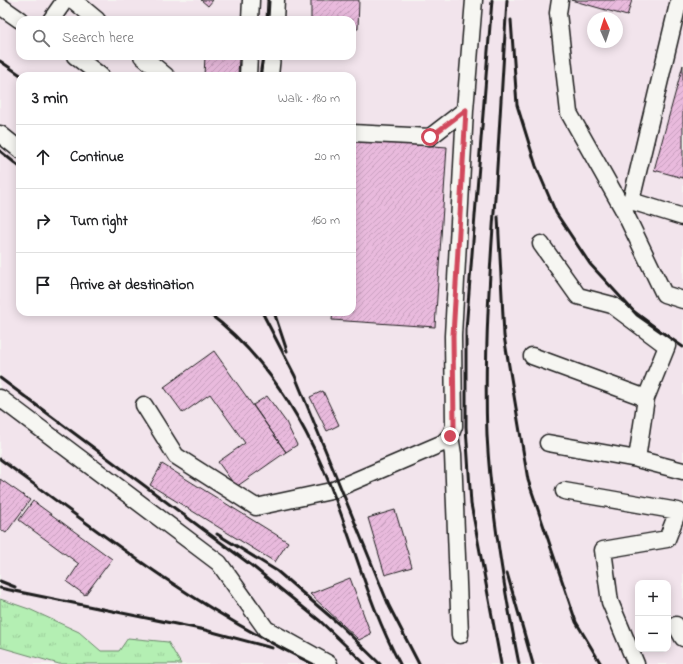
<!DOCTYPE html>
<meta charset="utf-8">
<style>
body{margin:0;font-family:"Indie Flower",sans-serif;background:#f2f2f2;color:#202124}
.controls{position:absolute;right:12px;bottom:12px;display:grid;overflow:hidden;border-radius:8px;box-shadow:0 2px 10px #0003}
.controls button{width:36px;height:36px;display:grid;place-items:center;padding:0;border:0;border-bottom:1px solid #e0e0e0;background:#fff;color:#202124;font:20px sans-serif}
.compass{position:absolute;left:587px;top:12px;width:36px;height:36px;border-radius:50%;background:#fff;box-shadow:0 2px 10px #0003;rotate:357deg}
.stop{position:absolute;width:12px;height:12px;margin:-9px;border:3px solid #d1495b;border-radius:50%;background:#fff}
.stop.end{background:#d1495b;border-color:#fff;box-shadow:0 1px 4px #0008}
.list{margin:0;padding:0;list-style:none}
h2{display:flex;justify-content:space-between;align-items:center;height:52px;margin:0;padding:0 16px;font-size:17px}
h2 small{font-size:13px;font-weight:400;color:#757577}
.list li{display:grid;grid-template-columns:26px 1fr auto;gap:12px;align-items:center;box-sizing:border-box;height:64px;padding:0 16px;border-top:1px solid #e0e0e0}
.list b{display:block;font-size:15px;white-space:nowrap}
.list em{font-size:13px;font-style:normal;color:#757577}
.icon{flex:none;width:22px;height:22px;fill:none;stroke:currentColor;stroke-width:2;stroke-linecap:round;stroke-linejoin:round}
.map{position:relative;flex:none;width:683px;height:664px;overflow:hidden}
.search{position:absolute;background:#fff;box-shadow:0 2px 10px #0003;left:16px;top:16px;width:340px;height:44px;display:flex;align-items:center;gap:10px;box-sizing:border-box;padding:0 14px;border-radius:12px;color:#757577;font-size:15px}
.panel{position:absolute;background:#fff;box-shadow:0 2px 10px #0003;left:16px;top:72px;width:340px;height:244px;border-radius:12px}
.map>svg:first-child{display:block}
.built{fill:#f2e4ec;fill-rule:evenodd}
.grass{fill:url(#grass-tufts);stroke:#688668}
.building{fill:url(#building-hatch);stroke:#1c1c1c}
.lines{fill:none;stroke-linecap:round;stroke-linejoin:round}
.minor-casing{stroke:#1c1c1c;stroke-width:19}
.minor{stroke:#f6f6f2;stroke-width:16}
.rail{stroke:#1c1c1c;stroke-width:3}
.route{stroke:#d1495b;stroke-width:5}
</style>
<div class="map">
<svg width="683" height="664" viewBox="0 0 683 664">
<defs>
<pattern id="grass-tufts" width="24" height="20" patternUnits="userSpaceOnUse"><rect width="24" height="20" fill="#b4efb3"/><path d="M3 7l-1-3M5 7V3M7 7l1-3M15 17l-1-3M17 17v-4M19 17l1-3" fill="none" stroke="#9acc99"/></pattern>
<pattern id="building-hatch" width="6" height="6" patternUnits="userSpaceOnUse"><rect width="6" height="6" fill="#e9badd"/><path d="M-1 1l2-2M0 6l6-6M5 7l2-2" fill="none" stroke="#c79fbd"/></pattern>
</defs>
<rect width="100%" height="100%" fill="#f6f6f2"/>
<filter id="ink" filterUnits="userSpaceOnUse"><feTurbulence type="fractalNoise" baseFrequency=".025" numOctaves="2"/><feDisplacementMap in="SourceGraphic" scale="8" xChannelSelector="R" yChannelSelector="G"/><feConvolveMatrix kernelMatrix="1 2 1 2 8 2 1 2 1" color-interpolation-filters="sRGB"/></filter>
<g filter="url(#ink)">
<path class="built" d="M0,0H683V664H0ZM593,18H617V42H593ZM20,20H352V56H20ZM20,76H352V312H20ZM638,583H668V649H638Z"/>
<path class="grass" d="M0,599L29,609L79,632L101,651H119L128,638L168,642L181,664H59L0,647Z"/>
<path class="building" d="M201,0H213L208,6Z
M311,0H359L358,29H352V20H311Z
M571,0H632L627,16Z
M205,56H239L238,76H204Z
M683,65V178L654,170Z
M352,140L447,147L435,327L332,320L333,312H352Z
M214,351L286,452L236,487L218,462L245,443L210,394L183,413L164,387Z
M323,391L339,425L327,431L310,397Z
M267,396L286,422L297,445L286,452L253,405Z
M162,464L288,542L275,562L150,485Z
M0,479L30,500L6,533L0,529Z
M33,501L112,559L85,595L67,582L79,564L19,520Z
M395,510L412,567L385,575L368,518Z
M350,578L371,634L359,640L310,594Z"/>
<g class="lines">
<g class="minor-casing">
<path id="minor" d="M73,0L97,20
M560,0L558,13L569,113L623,209L631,201L683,217
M0,6L20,20
M51,20L65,0
M250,20L251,0
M275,20L276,0
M75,56L101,76
M142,56L166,76
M248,76L249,56
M270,76L272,56
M352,133L430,137L465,110
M0,134L20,150
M631,201L679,0
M623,209L664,294L683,300
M541,244L578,296L612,305L667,346L646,398L637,459
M532,356L646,398
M0,398L219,563L266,629L329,664
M144,405L176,456L256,507L331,491L443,443L450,436L454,426L453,336L465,110L474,0
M450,436L453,454L460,635
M548,443L637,459L683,471
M564,491L678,511L667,539L603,550L610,602L636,664
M676,625L683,638"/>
</g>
<use href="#minor" class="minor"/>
<path class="rail" d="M492,0L466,330V427L471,504L501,664
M507,0C503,61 500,123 496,184C490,267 484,352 487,435C491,512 504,589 519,664
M268,20L269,0
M511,20L517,105L536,166L556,213L590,264L637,315L683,347
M0,61L22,76
M260,76L263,56
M0,151L20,167
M498,217L504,336L528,480L576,622L601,664
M207,312C260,351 296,407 322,466C351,531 366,601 400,664
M262,312L295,376L389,606L419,664
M274,312L287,351
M0,378L251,565L320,621L365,664
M0,459C101,534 199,610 313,664
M217,534L277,571L340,625L380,664
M507,573L533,664
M0,581L15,587
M0,588L205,630L272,648"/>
</g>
</g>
<g class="lines" filter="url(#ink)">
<path class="route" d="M430,137L466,110L453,336L454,426L450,436"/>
</g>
</svg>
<div class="controls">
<button>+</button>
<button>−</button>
</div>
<svg class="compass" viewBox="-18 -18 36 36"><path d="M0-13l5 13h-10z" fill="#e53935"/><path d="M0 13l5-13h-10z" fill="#757577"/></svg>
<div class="stop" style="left:430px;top:137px"></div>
<div class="stop end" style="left:450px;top:436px"></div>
<div class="search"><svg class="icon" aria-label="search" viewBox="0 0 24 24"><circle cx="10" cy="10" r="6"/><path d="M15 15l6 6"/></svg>Search here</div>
<section class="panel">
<h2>3 min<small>Walk · 180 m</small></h2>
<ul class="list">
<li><svg class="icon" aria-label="ahead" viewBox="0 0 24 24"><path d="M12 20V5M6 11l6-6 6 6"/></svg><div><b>Continue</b></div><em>20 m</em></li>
<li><svg class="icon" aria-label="right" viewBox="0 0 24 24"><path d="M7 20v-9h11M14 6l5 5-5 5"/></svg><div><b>Turn right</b></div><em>160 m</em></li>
<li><svg class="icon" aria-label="arrive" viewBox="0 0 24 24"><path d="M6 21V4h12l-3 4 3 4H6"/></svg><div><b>Arrive at destination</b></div></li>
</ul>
</section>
</div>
